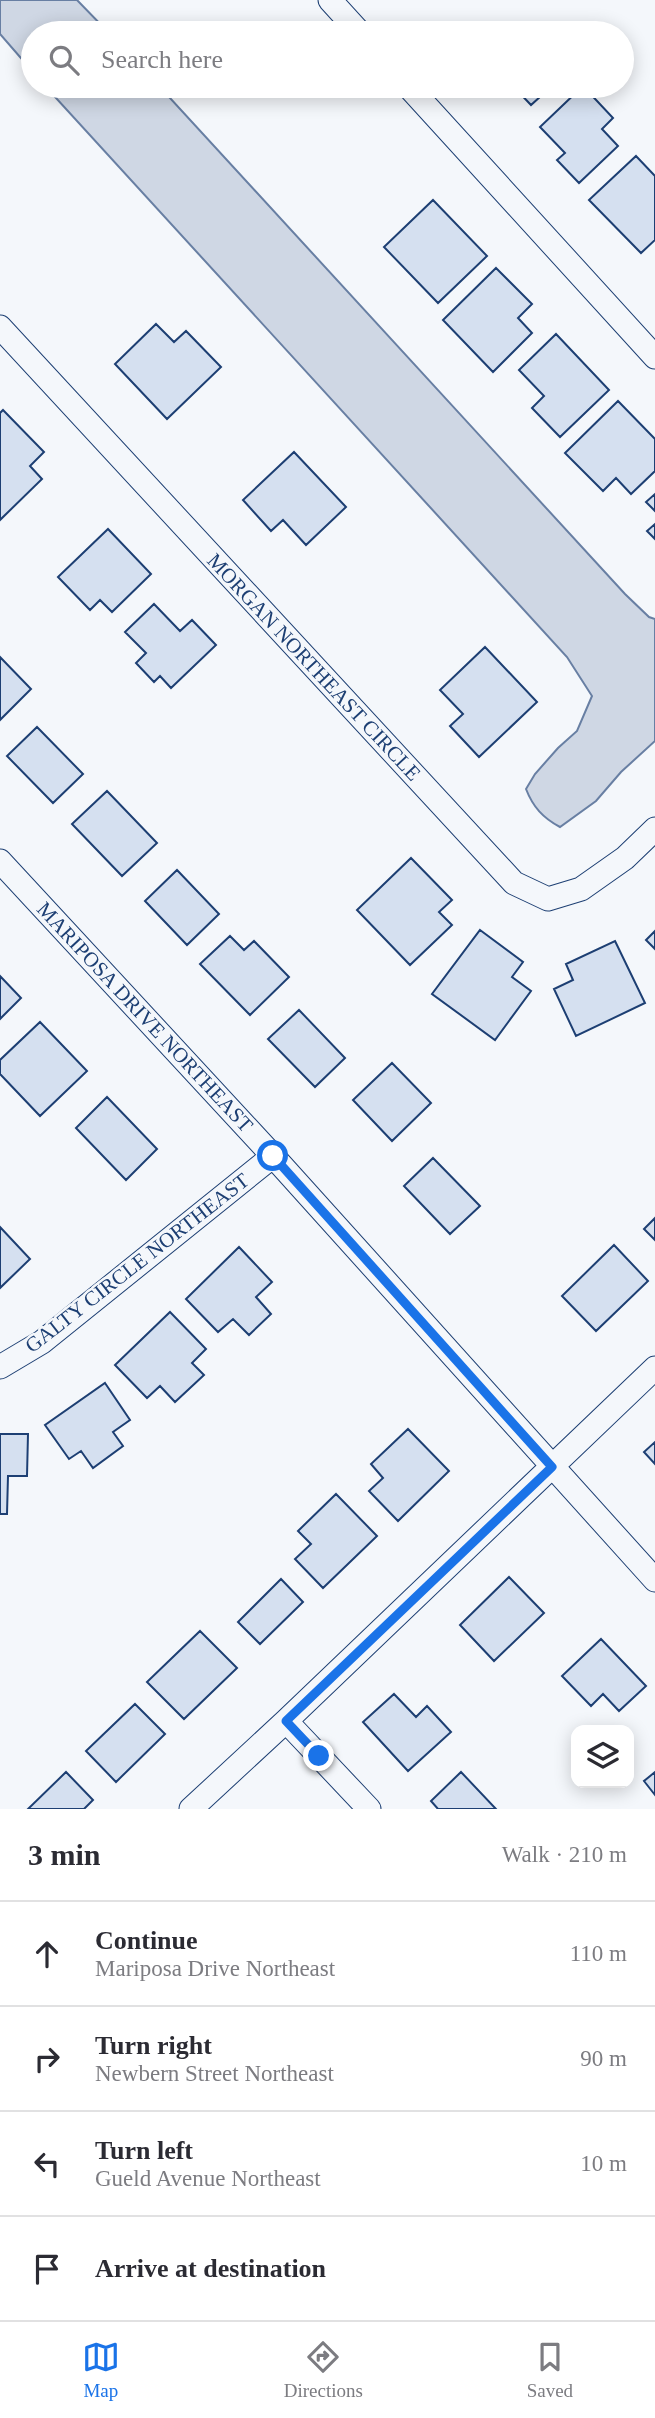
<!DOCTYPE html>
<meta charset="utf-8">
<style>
body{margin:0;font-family:"Times New Roman",serif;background:#f7f7f7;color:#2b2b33}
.controls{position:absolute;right:21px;bottom:21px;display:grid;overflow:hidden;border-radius:14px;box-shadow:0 4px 18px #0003}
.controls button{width:63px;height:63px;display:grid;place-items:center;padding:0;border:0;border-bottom:2px solid #e1e1e2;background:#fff;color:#2b2b33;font:35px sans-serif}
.stop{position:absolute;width:21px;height:21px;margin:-16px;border:5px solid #1a73e8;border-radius:50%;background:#fff}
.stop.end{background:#1a73e8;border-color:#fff;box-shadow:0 2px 7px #0008}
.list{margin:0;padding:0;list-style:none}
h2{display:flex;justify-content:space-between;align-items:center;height:91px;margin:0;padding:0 28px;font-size:30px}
h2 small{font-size:23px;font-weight:400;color:#7c7c81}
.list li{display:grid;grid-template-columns:46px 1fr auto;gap:21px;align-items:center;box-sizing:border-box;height:105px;padding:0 28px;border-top:2px solid #e1e1e2}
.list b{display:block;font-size:26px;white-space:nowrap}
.list p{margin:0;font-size:23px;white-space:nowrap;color:#7c7c81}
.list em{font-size:23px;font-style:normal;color:#7c7c81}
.icon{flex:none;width:38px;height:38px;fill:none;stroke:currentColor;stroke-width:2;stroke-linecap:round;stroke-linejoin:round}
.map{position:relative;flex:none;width:655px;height:1809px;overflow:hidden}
.search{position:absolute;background:#fff;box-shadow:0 4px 18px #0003;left:21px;right:21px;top:21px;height:77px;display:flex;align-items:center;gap:18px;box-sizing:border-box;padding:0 24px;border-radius:38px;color:#7c7c81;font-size:26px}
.sheet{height:511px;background:#fff}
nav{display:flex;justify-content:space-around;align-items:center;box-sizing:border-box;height:98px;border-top:2px solid #e1e1e2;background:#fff;font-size:19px;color:#7c7c81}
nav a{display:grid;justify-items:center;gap:4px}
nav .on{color:#1a73e8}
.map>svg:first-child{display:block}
.water{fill:#cfd7e4;stroke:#687fa3;stroke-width:2}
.building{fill:#d5e0f0;stroke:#1d3f73;stroke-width:2}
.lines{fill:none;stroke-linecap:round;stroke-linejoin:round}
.minor-casing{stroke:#1d3f73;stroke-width:25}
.minor{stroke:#f4f7fb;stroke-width:23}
.route{stroke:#1a73e8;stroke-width:9}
.labels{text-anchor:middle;stroke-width:5;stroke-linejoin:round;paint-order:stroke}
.street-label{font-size:21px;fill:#1d3f73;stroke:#f4f7fb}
</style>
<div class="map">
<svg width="655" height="1809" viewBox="0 0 655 1809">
<rect width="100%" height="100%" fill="#f4f7fb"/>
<path class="water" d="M0,0H77L109,33H33V72L0,34Z
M45,86H159L625,594L649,617L655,619V741L621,772L596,801L560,827C543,818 533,807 526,789L535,774L558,748L577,731L592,696L567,657Z"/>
<path class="building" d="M510,26L517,33H501Z
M513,86H552L531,105Z
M583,86L613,118L602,129L618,146L579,183L557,160L565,153L540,127Z
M636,156L655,176V240L641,253L589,200Z
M433,200L487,256L438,303L384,247Z
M496,268L532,304L518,318L532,333L493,372L443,320Z
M156,324L174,342L186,331L221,367L167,419L115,364Z
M556,334L609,390L560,437L532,408L544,396L519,370Z
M618,401L655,439V471L631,494L616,478L603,491L565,453Z
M3,410L44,452L30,466L42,479L0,520V413Z
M294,452L346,507L306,545L283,520L271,531L243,500Z
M655,494V511L646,502Z
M655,524V539L647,531Z
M108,529L151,574L112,612L100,600L90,610L58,577Z
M154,604L180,631L192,620L216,645L171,688L160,676L154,682L136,663L146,653L125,632Z
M485,647L537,702L479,757L450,726L463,714L440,690Z
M0,657L31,689L0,720Z
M37,727L83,774L53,803L7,756Z
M107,791L157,843L122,876L72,824Z
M411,858L452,900L439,912L452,925L410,965L357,910Z
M177,870L219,914L187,945L145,901Z
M480,930L523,962L512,977L531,991L495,1040L432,994Z
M655,931V949L646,940Z
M230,936L244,950L254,941L289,977L250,1015L200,964Z
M615,941L645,1003L576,1036L554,989L573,980L566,964Z
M0,976L21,998L0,1019Z
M299,1010L345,1058L315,1087L268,1039Z
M40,1022L87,1071L40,1116L0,1074V1060Z
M392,1063L431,1103L392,1141L353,1100Z
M107,1097L157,1149L126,1180L76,1128Z
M433,1158L480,1206L450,1234L404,1186Z
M655,1218V1240L644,1229Z
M0,1227L30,1259L0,1288Z
M614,1245L648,1281L596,1331L562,1296Z
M239,1247L272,1282L256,1297L271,1314L249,1335L233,1319L218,1332L186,1299Z
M170,1312L206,1349L192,1363L204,1375L175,1402L160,1386L147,1398L115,1365Z
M105,1383L130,1420L113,1432L123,1446L93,1468L81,1451L69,1459L45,1425Z
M408,1429L449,1471L398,1521L369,1491L383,1478L371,1464Z
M0,1434H28L27,1476H8L7,1514H0Z
M655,1442V1464L644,1452Z
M336,1494L377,1536L323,1588L295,1559L311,1544L298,1531Z
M509,1577L544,1613L494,1661L460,1625Z
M281,1579L303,1602L260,1644L238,1622Z
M200,1631L237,1668L184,1719L147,1682Z
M601,1639L646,1686L619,1711L603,1694L591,1706L562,1676Z
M394,1694L416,1717L427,1706L451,1732L408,1771L363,1722Z
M135,1704L165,1734L116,1782L86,1751Z
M66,1772L93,1800L84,1809H28Z
M461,1772L496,1809H438L431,1801Z
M655,1772V1795L644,1781Z"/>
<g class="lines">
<g class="minor-casing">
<path id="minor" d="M330,0L360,33
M408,86L655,357
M0,327L514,883L548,899L581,889L625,858L655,829
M0,861L273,1156L655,1580
M0,1367L42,1342L273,1156
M286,1721L369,1809
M191,1809L286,1721L655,1368"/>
</g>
<use href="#minor" class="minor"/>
</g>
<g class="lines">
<path class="route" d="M273,1156L552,1467L286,1721L319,1756"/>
</g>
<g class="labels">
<g class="street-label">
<text transform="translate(314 667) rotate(47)" y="7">MORGAN NORTHEAST CIRCLE</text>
<text transform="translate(145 1017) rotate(47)" y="7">MARIPOSA DRIVE NORTHEAST</text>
<text transform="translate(137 1263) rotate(-38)" y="7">GALTY CIRCLE NORTHEAST</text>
</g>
</g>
</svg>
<div class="controls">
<button><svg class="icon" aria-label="layers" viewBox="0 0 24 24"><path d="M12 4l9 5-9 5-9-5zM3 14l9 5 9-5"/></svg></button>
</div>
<div class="stop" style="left:273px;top:1156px"></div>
<div class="stop end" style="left:319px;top:1756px"></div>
<div class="search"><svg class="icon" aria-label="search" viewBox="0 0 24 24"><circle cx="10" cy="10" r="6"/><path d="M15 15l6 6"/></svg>Search here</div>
</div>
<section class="sheet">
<h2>3 min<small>Walk · 210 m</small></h2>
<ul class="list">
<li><svg class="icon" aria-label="ahead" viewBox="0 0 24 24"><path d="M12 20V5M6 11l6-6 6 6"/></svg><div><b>Continue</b><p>Mariposa Drive Northeast</p></div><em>110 m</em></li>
<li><svg class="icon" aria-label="right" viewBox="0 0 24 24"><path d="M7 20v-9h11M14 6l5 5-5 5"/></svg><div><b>Turn right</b><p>Newbern Street Northeast</p></div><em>90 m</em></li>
<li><svg class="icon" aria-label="left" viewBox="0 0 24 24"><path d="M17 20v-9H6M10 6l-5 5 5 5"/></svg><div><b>Turn left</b><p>Gueld Avenue Northeast</p></div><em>10 m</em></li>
<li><svg class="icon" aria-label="arrive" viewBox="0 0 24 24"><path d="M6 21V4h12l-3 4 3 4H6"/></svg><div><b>Arrive at destination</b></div></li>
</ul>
</section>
<nav>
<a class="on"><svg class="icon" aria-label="map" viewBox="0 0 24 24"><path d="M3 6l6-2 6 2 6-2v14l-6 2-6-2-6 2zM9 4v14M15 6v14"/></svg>Map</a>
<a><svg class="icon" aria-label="directions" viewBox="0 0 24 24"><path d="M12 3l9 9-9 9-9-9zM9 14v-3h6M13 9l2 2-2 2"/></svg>Directions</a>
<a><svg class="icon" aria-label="saved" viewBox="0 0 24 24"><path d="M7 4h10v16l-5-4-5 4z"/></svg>Saved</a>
</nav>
